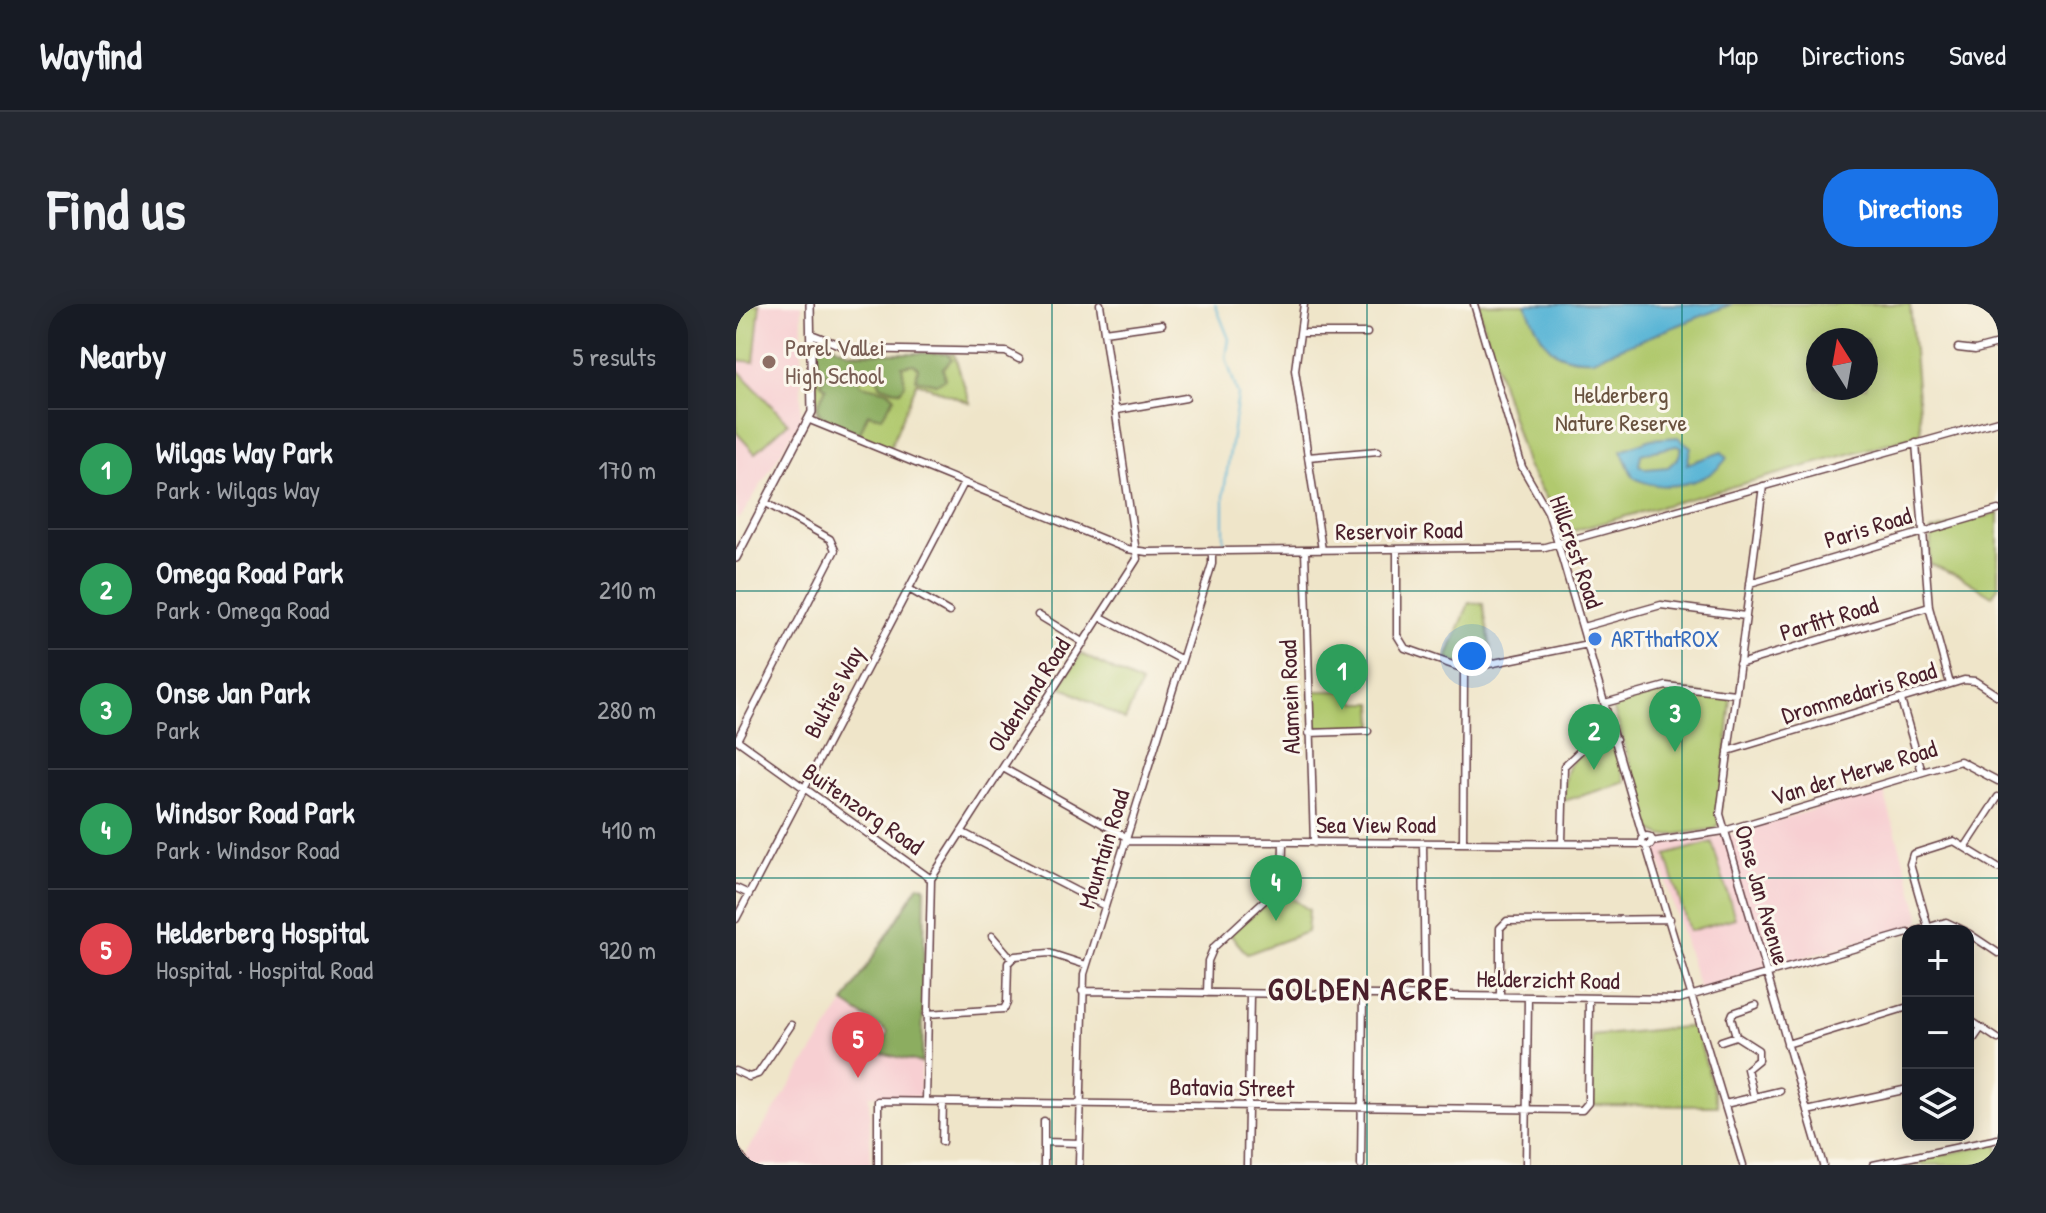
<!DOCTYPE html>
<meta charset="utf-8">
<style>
body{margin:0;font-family:"Patrick Hand",sans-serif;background:#242831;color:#f1f3f6}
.controls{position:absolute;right:24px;bottom:24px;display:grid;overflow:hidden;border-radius:16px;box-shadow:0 4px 20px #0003}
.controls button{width:72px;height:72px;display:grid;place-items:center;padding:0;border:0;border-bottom:2px solid #363941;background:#171b24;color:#f1f3f6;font:40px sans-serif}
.compass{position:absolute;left:1070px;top:24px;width:72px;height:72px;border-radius:50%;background:#171b24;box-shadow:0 4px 20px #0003;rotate:349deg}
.you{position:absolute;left:736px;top:352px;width:28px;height:28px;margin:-20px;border:6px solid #fff;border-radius:50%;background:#1a73e8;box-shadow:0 0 0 12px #1a73e833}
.badge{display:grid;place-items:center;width:52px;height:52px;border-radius:50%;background:#1a73e8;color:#fff;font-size:26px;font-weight:700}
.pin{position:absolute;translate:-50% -66px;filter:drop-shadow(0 2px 4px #0008)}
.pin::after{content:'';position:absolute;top:42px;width:28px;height:24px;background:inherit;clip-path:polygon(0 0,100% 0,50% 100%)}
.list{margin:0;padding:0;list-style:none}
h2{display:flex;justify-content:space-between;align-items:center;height:104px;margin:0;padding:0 32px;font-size:34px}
h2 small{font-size:26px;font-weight:400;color:#9ea1a6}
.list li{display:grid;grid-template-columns:52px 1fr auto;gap:24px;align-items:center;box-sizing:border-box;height:120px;padding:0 32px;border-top:2px solid #363941}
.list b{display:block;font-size:30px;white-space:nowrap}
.list p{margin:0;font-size:26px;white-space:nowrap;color:#9ea1a6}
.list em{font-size:26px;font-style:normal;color:#9ea1a6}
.icon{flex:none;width:44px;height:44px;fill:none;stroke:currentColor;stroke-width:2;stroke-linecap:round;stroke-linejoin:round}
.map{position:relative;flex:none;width:1262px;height:861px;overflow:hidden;border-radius:32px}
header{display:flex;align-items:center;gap:48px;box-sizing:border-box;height:112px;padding:0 40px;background:#171b24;border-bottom:2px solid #363941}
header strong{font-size:38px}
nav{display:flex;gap:44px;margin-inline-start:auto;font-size:28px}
.intro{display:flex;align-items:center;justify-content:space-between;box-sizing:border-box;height:192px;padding:0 48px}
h1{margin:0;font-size:56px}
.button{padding:20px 36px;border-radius:32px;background:#1a73e8;color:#fff;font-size:28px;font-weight:700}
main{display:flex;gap:48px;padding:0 48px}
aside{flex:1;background:#171b24;border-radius:32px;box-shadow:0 4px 20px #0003}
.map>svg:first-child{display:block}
.built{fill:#f7cfd2}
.green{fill:#b1c96e;stroke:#7e744c;stroke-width:2;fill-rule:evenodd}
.forest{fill:#8cad61;stroke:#6b6646;stroke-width:2}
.water{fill:#57b4d5;stroke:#506a80;stroke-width:2;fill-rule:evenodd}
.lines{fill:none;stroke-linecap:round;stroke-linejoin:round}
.stream{stroke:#57b4d5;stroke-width:2}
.minor-casing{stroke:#633d43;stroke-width:9}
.tertiary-casing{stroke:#633d43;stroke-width:10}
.minor{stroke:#fff;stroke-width:6}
.tertiary{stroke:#fff;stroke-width:7}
.grid{fill:none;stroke:#0f766e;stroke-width:2;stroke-opacity:0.55}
.education-dot{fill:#8d6e63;stroke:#fbf7ec;stroke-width:3}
.shop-dot{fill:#3f7fe0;stroke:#fbf7ec;stroke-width:3}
.labels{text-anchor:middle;stroke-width:6;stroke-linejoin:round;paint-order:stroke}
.education-label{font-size:24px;fill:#785e54;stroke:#fbf7ec;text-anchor:start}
.park-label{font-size:24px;fill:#69523f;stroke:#fbf7ec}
.street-label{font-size:24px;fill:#4a1f2b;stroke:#fbf7ec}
.shop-label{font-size:24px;fill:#366cbe;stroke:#fbf7ec;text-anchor:start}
.district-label{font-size:32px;font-weight:bold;letter-spacing:2px;fill:#4a1f2b;stroke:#fbf7ec}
</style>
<header>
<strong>Wayfind</strong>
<nav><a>Map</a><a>Directions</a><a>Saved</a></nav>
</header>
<div class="intro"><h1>Find us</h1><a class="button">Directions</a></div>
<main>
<aside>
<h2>Nearby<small>5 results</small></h2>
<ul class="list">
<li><span class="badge" style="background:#2e9e5b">1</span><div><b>Wilgas Way Park</b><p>Park · Wilgas Way</p></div><em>170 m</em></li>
<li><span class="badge" style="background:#2e9e5b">2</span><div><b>Omega Road Park</b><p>Park · Omega Road</p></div><em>210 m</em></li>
<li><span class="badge" style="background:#2e9e5b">3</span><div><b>Onse Jan Park</b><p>Park</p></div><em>280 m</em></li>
<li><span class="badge" style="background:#2e9e5b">4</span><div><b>Windsor Road Park</b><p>Park · Windsor Road</p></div><em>410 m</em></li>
<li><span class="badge" style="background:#e0444e">5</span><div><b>Helderberg Hospital</b><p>Hospital · Hospital Road</p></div><em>920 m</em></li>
</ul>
</aside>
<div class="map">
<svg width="1262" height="861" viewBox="0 0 1262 861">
<rect width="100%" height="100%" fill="#fbf7ec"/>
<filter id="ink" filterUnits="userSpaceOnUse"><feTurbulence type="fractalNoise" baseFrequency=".0125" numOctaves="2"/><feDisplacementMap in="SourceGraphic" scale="16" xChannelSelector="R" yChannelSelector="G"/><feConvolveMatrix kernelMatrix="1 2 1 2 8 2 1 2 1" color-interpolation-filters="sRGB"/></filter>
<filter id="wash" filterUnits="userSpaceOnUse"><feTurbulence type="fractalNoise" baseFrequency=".006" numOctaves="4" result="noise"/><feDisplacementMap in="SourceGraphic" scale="32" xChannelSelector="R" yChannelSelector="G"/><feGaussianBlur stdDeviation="1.8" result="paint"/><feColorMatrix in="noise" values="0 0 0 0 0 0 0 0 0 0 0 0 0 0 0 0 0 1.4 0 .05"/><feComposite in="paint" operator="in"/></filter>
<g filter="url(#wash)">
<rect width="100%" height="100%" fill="#efe5c9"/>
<path class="built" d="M0,0H66L65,116L5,213L0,215Z
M1147,485L1185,615L1182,620L963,685L919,541L996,530Z
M108,699L152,728L146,749L185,758L184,793L133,791L135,861H15L9,851Z"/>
<path class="green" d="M0,0H24L18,58L0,56Z
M741,0H1174L1185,130L837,227L828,223L791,162ZM1082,36H1130V84H1082Z
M78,38L105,48L218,50L234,99L181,78L154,144L81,113Z
M1,65L52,119L19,149L0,128Z
M1262,209V283L1256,292L1223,272L1194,260L1195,227Z
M733,299L747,300L757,357L728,362L711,355Z
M345,350L405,380L389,416L324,382Z
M930,384L995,395L983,519L979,525L927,532L914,526L878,406L883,398Z
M579,387H619L620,399H637L638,424H578L574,389Z
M872,440L878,442L890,478L828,497C829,457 834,452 872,440Z
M976,538L999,614L953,627L930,551Z
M545,587L573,606L571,628L511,650L494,630Z
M959,722L982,802L856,801V732Z
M1262,839V861H1157Z"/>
<path class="forest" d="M90,38L115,49H211L216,55L207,64L209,75L200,80L180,75L182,64L178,60L166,62L169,81L164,87L145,82L140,71L115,59L113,70L123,75L125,81L153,87L159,93L146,113L132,110L124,129L98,121L83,109L82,101L90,84L84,78L91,70L83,62L81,45Z
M183,581L189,583L186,759L145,749L152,728L108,699Z"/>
<path class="water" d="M789,0H996L857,55C811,58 807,36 789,0Z
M942,133L955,143L951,160L986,148L991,154C972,181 925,190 897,173L885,146L915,135ZM940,142L946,143L942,154L932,163L910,165L903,161L905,150Z"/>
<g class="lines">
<path class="stream" d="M479,0L493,35L490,54L502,91L488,188V242"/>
</g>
</g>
<g filter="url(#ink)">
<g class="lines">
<g class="minor-casing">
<path id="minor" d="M568,0L559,66L586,246
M738,0L786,163L812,208L820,233L907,533
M368,28L426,20
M564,29H631
M75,30L114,45L270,48L283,55
M1222,44L1239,46L1262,40
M381,106L450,94
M74,116L391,245L411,248L809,243L1262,117
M1180,139L1193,303L1214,380
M572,153L642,147
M1027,182L984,510L1087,861
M661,245V331L669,344L728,365L852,340
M569,246L578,539
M1014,279L1262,206
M173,285L213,308
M302,311L348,339
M365,313L446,356
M847,323L925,301L1009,312
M1003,360L1193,303
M1165,396L1186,468
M869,399L930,382L999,390
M573,429L632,427
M0,435L195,575
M1,436L99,246L94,235L30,199
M992,447L1228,376L1239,377L1262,392
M267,464L390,533
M225,528L369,602
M906 537a5 5 0 1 1 10 0a5 5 0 1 1-10 0Z
M389,537L906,540
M826,538L828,462L846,445L880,435
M915,538L988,527L1224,457L1262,477
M687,539L689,692
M727,539L728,365
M910,542L1007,861
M1230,542L1262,493
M0,584L13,590
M0,615L228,179
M1192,623L1174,560L1177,550L1218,537L1262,564
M1180,627L1210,618L1229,627
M1232,629L1262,649
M256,632L275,654
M346,687L943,695L1172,629
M471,689L472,657L478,643L546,580L547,539
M764,693V624L771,617L934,615
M191,710L268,705L271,699L272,659L279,652L313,649L350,661
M1232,715L1262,735
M985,737L1000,732
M1051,740L1172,703
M1232,743L1245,724
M0,767L13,773L22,770L55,721
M1018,793L1011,765L1022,756V746L1000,732L995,714L997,709L1020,701
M190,797L195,575L401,255L364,0
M989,800L1044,787
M1071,807L1172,785
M206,838L207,798
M308,838L344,839
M142,861V797L846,806L852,799L853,694
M308,861V817
M343,861L348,670L476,260V247
M511,861L514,690
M625,861L627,692
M790,861L792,693
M1137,861L1262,835"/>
</g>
<g class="tertiary-casing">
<path id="tertiary" d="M0,254L76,108L74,0
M0,847L10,861"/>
</g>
<use href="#minor" class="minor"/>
<use href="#tertiary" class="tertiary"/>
</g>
</g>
<path class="grid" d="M316,0V861M631,0V861M946,0V861M0,287H1262M0,574H1262"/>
<circle class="education-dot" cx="33" cy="58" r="8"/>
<circle class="shop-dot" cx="859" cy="335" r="8"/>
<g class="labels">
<g class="education-label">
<text x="49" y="52">Parel Vallei<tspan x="49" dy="28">High School</tspan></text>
</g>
<g class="park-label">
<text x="885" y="99">Helderberg<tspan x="885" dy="28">Nature Reserve</tspan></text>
</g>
<g class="street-label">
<text transform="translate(1132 224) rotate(-17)" y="8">Paris Road</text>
<text transform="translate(663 227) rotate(-1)" y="8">Reservoir Road</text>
<text transform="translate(840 248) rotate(71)" y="8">Hillcrest Road</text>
<text transform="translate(1093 315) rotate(-17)" y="8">Parfitt Road</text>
<text transform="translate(98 388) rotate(-62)" y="8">Bulties Way</text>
<text transform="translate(1123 389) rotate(-17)" y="8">Drommedaris Road</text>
<text transform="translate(293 391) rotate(-57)" y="8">Oldenland Road</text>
<text transform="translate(554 393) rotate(-92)" y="8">Alamein Road</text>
<text transform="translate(1118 469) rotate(-17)" y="8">Van der Merwe Road</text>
<text transform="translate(127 505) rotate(35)" y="8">Buitenzorg Road</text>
<text x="640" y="529">Sea View Road</text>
<text transform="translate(368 545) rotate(-73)" y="8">Mountain Road</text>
<text transform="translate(1026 591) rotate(74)" y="8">Onse Jan Avenue</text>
<text transform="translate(812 676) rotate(1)" y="8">Helderzicht Road</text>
<text transform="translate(496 784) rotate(1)" y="8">Batavia Street</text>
</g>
<g class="shop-label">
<text x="875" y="343">ARTthatROX</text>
</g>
<g class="district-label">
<text x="623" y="696">GOLDEN ACRE</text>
</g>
</g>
</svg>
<div class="controls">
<button>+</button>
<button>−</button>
<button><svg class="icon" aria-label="layers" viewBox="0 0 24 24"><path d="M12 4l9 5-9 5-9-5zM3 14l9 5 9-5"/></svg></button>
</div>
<svg class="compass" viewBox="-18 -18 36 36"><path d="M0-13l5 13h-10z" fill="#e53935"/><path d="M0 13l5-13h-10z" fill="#9ea1a6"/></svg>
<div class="you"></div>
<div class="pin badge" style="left:606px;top:406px;background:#2e9e5b">1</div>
<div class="pin badge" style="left:858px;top:466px;background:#2e9e5b">2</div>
<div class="pin badge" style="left:939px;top:448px;background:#2e9e5b">3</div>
<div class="pin badge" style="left:540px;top:617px;background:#2e9e5b">4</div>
<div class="pin badge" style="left:122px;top:774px;background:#e0444e">5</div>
</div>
</main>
